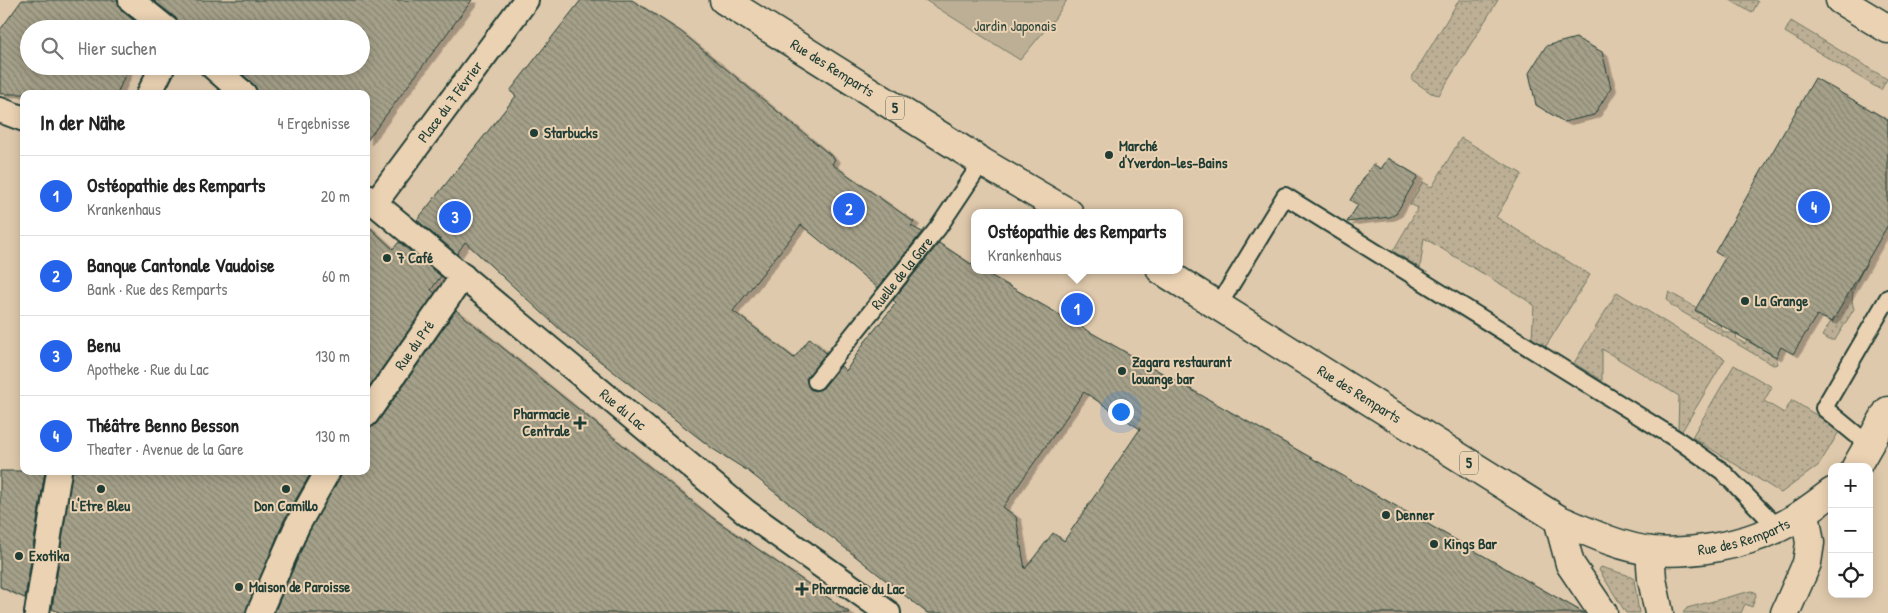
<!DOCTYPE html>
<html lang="de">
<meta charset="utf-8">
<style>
body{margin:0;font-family:"Patrick Hand",sans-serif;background:#f6f6f6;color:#222}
.controls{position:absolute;right:15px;bottom:15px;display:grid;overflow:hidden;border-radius:10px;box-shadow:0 2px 12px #0003}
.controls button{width:45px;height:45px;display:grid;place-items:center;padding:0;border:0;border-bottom:1px solid #e0e0e0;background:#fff;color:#222;font:25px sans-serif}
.you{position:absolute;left:1120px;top:411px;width:18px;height:18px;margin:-12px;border:4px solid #fff;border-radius:50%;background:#1a73e8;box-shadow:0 0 0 8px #1a73e833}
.badge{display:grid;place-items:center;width:32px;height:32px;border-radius:50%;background:#2563eb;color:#fff;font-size:16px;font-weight:700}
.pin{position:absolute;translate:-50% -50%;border:2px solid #fff;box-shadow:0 1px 5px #0006}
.popup{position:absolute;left:971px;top:209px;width:212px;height:65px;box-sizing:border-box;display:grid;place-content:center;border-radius:10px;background:#fff;filter:drop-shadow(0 1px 4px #0005);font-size:16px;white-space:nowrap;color:#767676}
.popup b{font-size:19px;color:#222}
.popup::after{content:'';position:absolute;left:50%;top:100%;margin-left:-10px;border:10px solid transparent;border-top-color:#fff}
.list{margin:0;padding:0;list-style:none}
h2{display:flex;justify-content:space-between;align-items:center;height:65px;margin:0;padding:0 20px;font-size:21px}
h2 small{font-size:16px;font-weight:400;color:#767676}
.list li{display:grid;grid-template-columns:32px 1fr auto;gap:15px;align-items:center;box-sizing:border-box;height:80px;padding:0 20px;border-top:1px solid #e0e0e0}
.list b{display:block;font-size:19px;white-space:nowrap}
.list p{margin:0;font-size:16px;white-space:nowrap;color:#767676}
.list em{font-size:16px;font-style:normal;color:#767676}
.icon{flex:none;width:28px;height:28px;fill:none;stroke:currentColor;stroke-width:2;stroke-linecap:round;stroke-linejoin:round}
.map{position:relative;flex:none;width:1888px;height:613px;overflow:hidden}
.search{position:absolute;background:#fff;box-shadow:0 2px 12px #0003;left:20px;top:20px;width:350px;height:55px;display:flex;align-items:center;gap:12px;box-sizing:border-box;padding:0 18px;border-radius:28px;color:#767676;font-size:19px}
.panel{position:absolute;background:#fff;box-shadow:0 2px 12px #0003;left:20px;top:90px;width:350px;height:385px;border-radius:10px}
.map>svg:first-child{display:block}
.grass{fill:url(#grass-dots);stroke:#6e7664}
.park{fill:#bcaf95;stroke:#6e7664}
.building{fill:url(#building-back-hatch);stroke:#1f3d34;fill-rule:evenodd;filter:url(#shadow)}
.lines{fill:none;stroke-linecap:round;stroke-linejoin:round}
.service-casing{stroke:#1f3d34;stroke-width:20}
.pedestrian-casing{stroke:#1f3d34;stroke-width:28}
.minor-casing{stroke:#1f3d34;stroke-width:31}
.primary-casing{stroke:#1f3d34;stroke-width:31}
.service{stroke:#ebd2b3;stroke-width:16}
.pedestrian{stroke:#ebd2b3;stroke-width:24}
.minor{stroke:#ebd2b3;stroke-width:28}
.primary{stroke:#ebd2b3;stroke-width:28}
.poi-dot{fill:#1f3d34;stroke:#ebd2b3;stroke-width:2}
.labels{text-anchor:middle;stroke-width:4;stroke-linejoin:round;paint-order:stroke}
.shield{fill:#ebd2b3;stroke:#5c6a5a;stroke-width:1}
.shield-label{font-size:14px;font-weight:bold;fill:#1f3d34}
.park-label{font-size:15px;fill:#2f483e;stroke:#ebd2b3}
.street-label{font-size:15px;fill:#1f3d34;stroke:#ebd2b3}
.poi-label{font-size:15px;font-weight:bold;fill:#1f3d34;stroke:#ebd2b3;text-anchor:start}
</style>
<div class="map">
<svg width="1888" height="613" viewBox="0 0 1888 613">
<defs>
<pattern id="grass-dots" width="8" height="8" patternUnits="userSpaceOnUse" patternTransform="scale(1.25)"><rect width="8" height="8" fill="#bcaf95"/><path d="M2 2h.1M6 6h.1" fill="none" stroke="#98907a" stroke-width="1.8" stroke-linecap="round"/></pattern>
<pattern id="building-back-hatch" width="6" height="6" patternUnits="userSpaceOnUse" patternTransform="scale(1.25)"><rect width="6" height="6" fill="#a5a089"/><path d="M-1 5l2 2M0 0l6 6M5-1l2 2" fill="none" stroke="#868471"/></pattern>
<filter id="shadow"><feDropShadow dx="5.5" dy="3" stdDeviation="0" flood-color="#0004"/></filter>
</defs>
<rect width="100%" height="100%" fill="#dfc9ac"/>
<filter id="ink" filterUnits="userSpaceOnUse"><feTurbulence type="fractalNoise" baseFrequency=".02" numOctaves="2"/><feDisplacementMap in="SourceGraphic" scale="10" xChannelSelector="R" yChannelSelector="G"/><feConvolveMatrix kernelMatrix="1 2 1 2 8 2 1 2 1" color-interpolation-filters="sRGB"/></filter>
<g filter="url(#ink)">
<path class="grass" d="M1459,0H1498L1439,95L1431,93L1411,79Z
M1730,0H1755L1758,2L1752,13Z
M1791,21L1887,79L1881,90L1785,32Z
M1461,138L1522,174L1496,217L1590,275L1546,346L1532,338L1534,305L1522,297L1424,238L1420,268L1393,251L1418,208L1410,204L1423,182L1432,187Z
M1866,264C1859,278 1848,293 1854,309L1835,340H1828L1822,336Z
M1617,292L1725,359L1682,431L1678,429L1679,396L1602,349V381L1574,363Z
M1669,292L1697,308L1695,311L1706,317L1705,320L1714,325L1716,323L1722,326L1720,329L1729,334L1731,332L1737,335L1736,338L1745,344L1747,341L1776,357L1778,364L1773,365L1672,306L1667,299Z
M1734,365L1772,387L1764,401L1784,413L1792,400L1840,430L1819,465L1781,493L1692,437Z
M1601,567L1627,575L1634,579L1639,613H1626L1599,570Z
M1751,591L1755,592L1756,596L1752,607L1745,604L1741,613H1683L1687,608Z"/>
<path class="park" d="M925,0H1067L1055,18L1020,60Z"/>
<path class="building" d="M22,0H118L122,11L145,29H29V66H129L117,94H0V30Z
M153,0H472L366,142V94H257L253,84L243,75L259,72L252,66H361V29H180L176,18Z
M581,0H632L680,31L835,159L832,164L914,222L911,226L922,232L878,288L801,225L733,311L794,358L810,338L826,353L806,379L810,389L815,391L823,388L841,366L846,371L864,343L896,303L893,300L939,243L974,266V270H981L1584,613H927L748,471L713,449L565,334L465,242L457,254L417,220L516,96L510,91ZM1084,392L1140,429L1064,541L1053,533L1025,569L1016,517L1003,507Z
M1576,38L1602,52L1611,88L1594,115L1564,122L1536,105L1529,73L1546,46Z
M1815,78L1888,120V225L1832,322L1817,315L1793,354L1781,347L1776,357L1695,310L1725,258L1715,252Z
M1388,158L1418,176L1396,214L1390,217L1347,222L1358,205L1350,200L1373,164L1381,169Z
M366,224L393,249L399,242L441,276L431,290L435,293L366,391Z
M456,310L710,516L850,613H274L309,532L342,471H366V429L377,423Z
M0,471H45L25,598L0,587Z
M72,471H312L284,520L246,613H61L52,609Z"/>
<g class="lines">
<g class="service-casing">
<g id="service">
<path d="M1218,306L1285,196L1681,442L1722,471L1778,528"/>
<path id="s1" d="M816,381L938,228L982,162"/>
<path d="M1870,446L1824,408L1888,298"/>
</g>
</g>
<g class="pedestrian-casing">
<g id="pedestrian">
<path d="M131,0L167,29"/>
<path d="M212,66L244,94"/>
<path d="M149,94L163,66"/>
<path d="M0,110L24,119"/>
<path id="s2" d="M366,196L746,512L888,613"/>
<path id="s3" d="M375,203L526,0"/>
<path id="s4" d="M366,415L463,276"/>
<path d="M37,613L59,471"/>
<path d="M259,613L297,526L328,471"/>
</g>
</g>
<g class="minor-casing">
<path id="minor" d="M1840,0L1888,29
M1558,519L1570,564L1603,613
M1650,551L1652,579L1659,613
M1785,613L1807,563L1810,543L1805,513"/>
</g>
<g class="primary-casing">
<g id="primary">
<path id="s5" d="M724,0L982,162L1069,213"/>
<path id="s6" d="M1161,270L1558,519C1586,531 1621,548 1652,551C1693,554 1740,546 1778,528C1797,519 1815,505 1832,492"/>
<path d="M1856,467L1888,411"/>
</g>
</g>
<use href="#service" class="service"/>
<use href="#pedestrian" class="pedestrian"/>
<use href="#minor" class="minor"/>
<use href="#primary" class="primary"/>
</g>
</g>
<g class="poi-dot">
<circle cx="534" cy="133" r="5"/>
<circle cx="1109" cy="155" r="5"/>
<circle cx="387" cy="258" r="5"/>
<circle cx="1745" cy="301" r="5"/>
<circle cx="1122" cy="371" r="5"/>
<path d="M577.5 415.5h5v5h5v5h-5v5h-5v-5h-5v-5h5z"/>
<circle cx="101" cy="489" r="5"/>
<circle cx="286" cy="489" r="5"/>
<circle cx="1386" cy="515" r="5"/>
<circle cx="1434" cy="544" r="5"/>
<circle cx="19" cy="556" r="5"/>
<circle cx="239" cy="587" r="5"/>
<path d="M799.5 581.5h5v5h5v5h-5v5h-5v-5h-5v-5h5z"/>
</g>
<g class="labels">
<g class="shield">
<rect x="886" y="96.5" width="18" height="23" rx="4"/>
<rect x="1460" y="451.5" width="18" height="23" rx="4"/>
</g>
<g class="shield-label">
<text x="895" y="113">5</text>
<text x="1469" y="468">5</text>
</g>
<g class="park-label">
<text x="1015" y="31">Jardin Japonais</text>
</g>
<g class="street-label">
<text dy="5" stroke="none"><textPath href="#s5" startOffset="128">Rue des Remparts</textPath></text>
<text dy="5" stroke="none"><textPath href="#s3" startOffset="126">Place du 7 Février</textPath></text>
<text dy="5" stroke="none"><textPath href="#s1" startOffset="138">Ruelle de la Gare</textPath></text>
<text dy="5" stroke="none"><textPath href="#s4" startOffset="85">Rue du Pré</textPath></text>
<text dy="5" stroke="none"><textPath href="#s6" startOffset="234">Rue des Remparts</textPath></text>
<text dy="5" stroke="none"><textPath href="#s2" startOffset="334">Rue du Lac</textPath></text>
<text dy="5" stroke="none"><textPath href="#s6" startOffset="662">Rue des Remparts</textPath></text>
</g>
<g class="poi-label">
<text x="544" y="138">Starbucks</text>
<text x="1119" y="151">Marché<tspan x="1119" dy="17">d'Yverdon-les-Bains</tspan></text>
<text x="397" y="263">7 Café</text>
<text x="1755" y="306">La Grange</text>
<text x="1132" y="367">Zagara restaurant<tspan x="1132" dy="17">louange bar</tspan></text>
<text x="570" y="419" text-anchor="end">Pharmacie<tspan x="570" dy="17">Centrale</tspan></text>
<text x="101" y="511" text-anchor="middle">L'Etre Bleu</text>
<text x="286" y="511" text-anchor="middle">Don Camillo</text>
<text x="1396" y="520">Denner</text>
<text x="1444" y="549">Kings Bar</text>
<text x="29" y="561">Exotika</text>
<text x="249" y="592">Maison de Paroisse</text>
<text x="812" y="594">Pharmacie du Lac</text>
</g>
</g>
</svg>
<div class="controls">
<button>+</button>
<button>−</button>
<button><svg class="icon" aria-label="locate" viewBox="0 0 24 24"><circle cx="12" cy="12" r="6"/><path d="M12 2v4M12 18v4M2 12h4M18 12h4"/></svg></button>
</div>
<div class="you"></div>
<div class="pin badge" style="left:1077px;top:309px">1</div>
<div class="popup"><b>Ostéopathie des Remparts</b>Krankenhaus</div>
<div class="pin badge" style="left:849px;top:209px">2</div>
<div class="pin badge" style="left:455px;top:217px">3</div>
<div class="pin badge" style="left:1814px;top:207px">4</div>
<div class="search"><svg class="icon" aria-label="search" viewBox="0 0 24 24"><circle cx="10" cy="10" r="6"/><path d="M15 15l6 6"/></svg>Hier suchen</div>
<section class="panel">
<h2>In der Nähe<small>4 Ergebnisse</small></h2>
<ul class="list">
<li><span class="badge">1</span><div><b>Ostéopathie des Remparts</b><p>Krankenhaus</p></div><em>20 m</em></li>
<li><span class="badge">2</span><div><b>Banque Cantonale Vaudoise</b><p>Bank · Rue des Remparts</p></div><em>60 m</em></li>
<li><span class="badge">3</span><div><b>Benu</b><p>Apotheke · Rue du Lac</p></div><em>130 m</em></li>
<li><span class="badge">4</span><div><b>Théâtre Benno Besson</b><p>Theater · Avenue de la Gare</p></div><em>130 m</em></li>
</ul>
</section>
</div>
